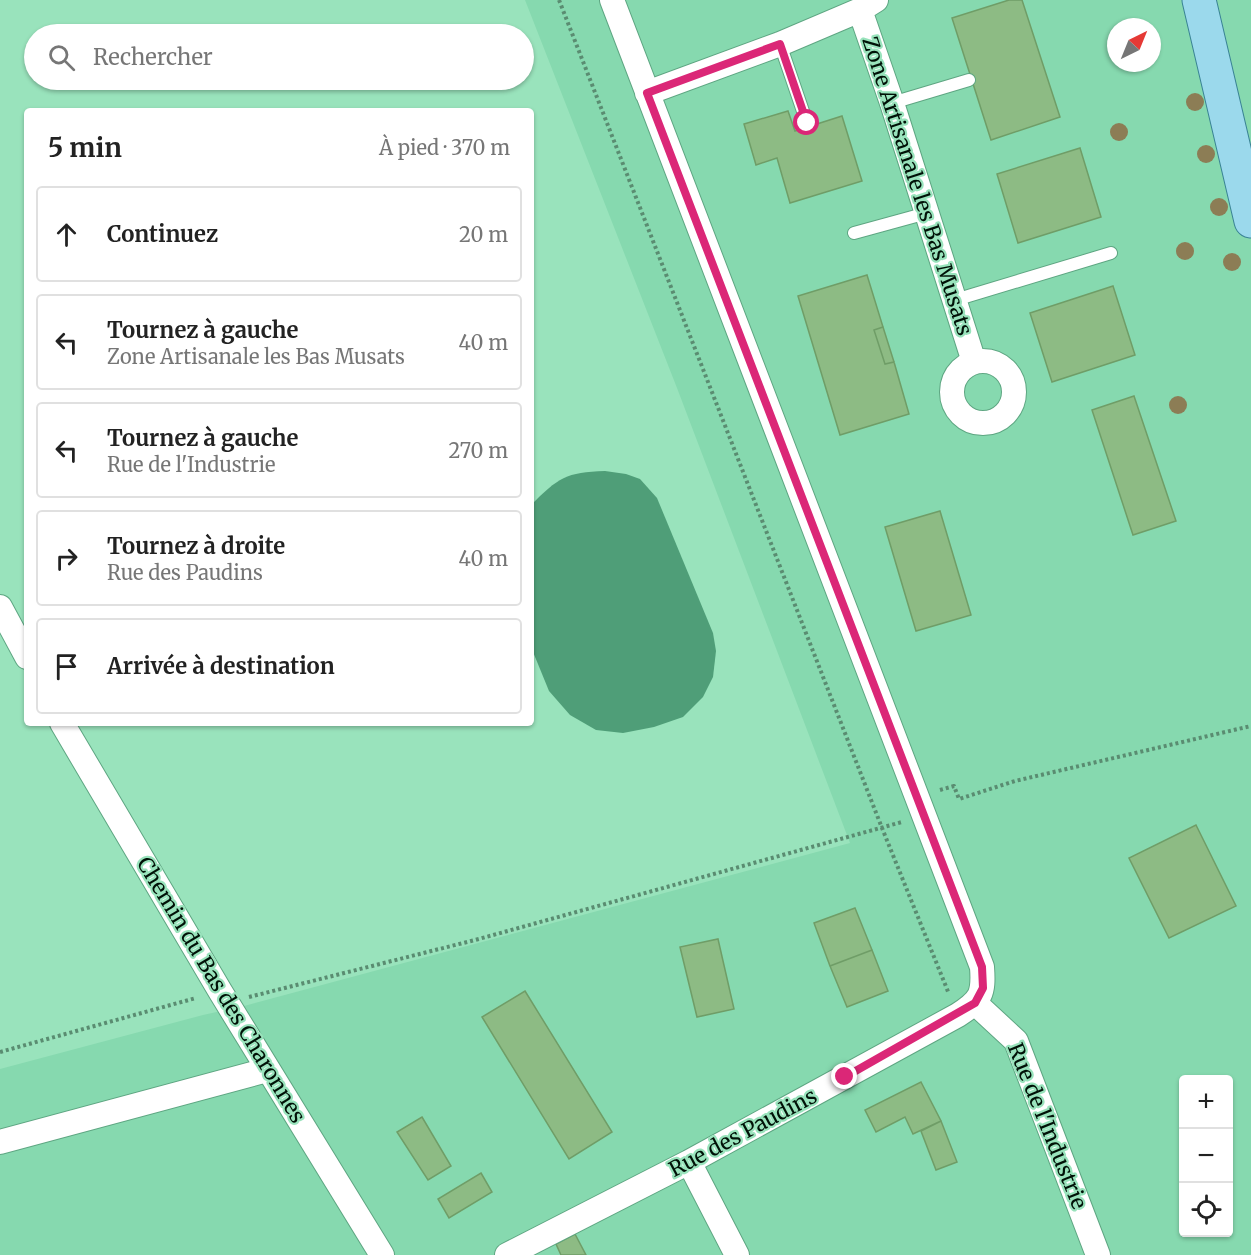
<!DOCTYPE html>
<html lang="fr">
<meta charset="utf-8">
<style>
body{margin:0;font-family:Merriweather,serif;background:#f6f6f6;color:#222}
.controls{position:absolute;right:18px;bottom:18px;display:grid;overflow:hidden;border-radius:6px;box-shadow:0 2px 4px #0004}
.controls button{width:54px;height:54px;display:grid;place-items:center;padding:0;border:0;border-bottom:2px solid #e0e0e0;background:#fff;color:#222;font:30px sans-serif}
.compass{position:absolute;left:1107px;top:18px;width:54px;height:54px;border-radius:50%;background:#fff;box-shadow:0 2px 4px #0004;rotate:43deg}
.stop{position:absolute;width:18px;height:18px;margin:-14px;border:4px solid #db2777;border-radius:50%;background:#fff}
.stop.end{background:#db2777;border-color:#fff;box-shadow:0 2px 6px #0008}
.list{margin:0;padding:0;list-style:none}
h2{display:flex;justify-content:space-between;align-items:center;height:78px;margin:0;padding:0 24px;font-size:26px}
h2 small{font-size:20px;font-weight:400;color:#767676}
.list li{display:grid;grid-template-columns:39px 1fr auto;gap:18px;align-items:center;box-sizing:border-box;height:96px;margin:0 12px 12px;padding:0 12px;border:2px solid #e0e0e0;border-radius:6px}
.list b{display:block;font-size:22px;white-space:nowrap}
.list p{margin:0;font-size:20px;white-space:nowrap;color:#767676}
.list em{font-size:20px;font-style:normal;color:#767676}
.icon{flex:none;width:33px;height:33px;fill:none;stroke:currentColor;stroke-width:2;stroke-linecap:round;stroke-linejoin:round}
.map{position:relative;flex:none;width:1251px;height:1255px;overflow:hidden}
.search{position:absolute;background:#fff;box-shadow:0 2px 4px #0004;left:24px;top:24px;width:510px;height:66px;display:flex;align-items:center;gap:15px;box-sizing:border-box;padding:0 21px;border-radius:33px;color:#767676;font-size:22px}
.panel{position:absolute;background:#fff;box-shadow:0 2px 4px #0004;left:24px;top:108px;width:510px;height:618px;border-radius:6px}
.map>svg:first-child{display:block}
.built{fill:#86d9af;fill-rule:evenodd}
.water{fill:#4f9e78}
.building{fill:#8dbb84;stroke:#6f9d67;stroke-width:1.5}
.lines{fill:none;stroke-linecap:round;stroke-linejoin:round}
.service-casing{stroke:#5ea682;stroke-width:14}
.minor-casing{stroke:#5ea682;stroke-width:26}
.primary-casing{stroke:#398394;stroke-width:35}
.path{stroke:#5a8c71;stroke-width:4;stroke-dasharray:3 3;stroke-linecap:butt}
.service{stroke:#fff;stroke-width:12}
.minor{stroke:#fff;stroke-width:24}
.primary{stroke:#9bd9ec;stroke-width:33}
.tree{fill:#8c7d55}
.route{stroke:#db2777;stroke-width:8}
.labels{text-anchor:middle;stroke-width:4.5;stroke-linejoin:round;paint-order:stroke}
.street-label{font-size:21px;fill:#001107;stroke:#99e3bc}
</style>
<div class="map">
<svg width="1251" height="1255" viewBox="0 0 1251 1255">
<rect width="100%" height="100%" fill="#99e3bc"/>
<path class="built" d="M525,0H1251V1255H0V1069L203,1015L244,1006L850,843L677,388ZM1116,27H1152V63H1116ZM1184,1080H1228V1232H1184Z"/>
<path class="water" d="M605,471L626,474L640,479L657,498L713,633L716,651L713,677L703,697L683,717L654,727L623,733L596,730L570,715L549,691L531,647V505C558,478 566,472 605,471Z"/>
<path class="building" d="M1009,0H1022L1060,117L991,140L952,18Z
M788,111L795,131L842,116L862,181L790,203L777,158L756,165L744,124Z
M1080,148L1101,217L1018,243L997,174Z
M867,275L883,327L874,330L885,364L894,362L909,414L840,435L798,296Z
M1113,286L1135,355L1052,382L1030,313Z
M883,327L894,362L885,364L874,330Z
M1134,396L1176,521L1133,535L1092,410Z
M940,511L971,615L916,631L885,527Z
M1196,825L1236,906L1169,938L1129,858Z
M855,908L872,950L830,966L814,923Z
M718,939L734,1009L697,1017L680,947Z
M872,950L888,991L847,1007L830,966Z
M525,991L612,1132L569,1159L482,1017Z
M921,1082L941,1121L913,1134L905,1117L876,1132L865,1110Z
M422,1117L451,1166L428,1180L397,1132Z
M941,1121L957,1162L936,1170L921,1131Z
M481,1173L492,1192L449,1218L438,1199Z
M575,1234L586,1255H561L556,1244Z"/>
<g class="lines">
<g class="service-casing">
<path id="service" d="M780,44L807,123
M892,103L969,80
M854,233L927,213
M955,300L1111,253"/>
</g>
<g class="minor-casing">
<path id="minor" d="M860,10L892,103L974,362
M647,93L780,44L860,10L876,0
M952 392a31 31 0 1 1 62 0a31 31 0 1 1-62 0Z
M0,607L27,657
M62,723L220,991L382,1255
M975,1003L1016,1041L1098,1255
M0,1142L267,1070
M689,1162L737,1255
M507,1255L689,1162L958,1015C981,1000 984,994 982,967L612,0"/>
</g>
<g class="primary-casing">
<path id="primary" d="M1199,0L1251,221"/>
</g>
<path class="path" d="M559,0L882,828L949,994
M940,790L954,786L959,799L1015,781L1251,726
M249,997L475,940L902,822
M0,1052L196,998"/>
<use href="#service" class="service"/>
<use href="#minor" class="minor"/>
<use href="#primary" class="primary"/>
</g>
<g class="tree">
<circle cx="1195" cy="102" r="9"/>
<circle cx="1119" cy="132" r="9"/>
<circle cx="1206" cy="154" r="9"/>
<circle cx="1219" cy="207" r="9"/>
<circle cx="1185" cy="251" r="9"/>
<circle cx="1232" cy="262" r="9"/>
<circle cx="1178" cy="405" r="9"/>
</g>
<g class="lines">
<path class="route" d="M807,123L780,44L647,93L982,967L983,988L975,1003L845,1077"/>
</g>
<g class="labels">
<g class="street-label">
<text transform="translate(917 186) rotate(72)" y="7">Zone Artisanale les Bas Musats</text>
<text transform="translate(221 990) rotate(59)" y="7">Chemin du Bas des Charonnes</text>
<text transform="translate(1047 1126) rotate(68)" y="7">Rue de l'Industrie</text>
<text transform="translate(743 1133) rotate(-28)" y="7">Rue des Paudins</text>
</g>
</g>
</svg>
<div class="controls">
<button>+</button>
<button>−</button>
<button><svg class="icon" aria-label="locate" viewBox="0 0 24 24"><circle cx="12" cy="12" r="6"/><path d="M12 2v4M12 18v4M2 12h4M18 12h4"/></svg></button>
</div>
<svg class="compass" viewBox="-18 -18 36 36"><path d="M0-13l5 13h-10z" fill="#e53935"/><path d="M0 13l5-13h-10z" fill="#767676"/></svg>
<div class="stop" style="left:807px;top:123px"></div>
<div class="stop end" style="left:845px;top:1077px"></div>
<div class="search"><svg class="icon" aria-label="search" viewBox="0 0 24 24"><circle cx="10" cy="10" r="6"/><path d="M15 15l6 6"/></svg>Rechercher</div>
<section class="panel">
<h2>5 min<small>À pied · 370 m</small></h2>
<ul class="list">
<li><svg class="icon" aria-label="ahead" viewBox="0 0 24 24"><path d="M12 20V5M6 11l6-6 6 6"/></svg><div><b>Continuez</b></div><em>20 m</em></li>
<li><svg class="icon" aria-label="left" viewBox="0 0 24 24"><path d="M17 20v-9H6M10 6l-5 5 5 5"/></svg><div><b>Tournez à gauche</b><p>Zone Artisanale les Bas Musats</p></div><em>40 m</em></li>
<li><svg class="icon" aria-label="left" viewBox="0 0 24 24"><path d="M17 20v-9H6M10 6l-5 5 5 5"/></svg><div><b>Tournez à gauche</b><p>Rue de l'Industrie</p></div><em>270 m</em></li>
<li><svg class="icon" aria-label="right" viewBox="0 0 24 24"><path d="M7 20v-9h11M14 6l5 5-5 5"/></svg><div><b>Tournez à droite</b><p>Rue des Paudins</p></div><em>40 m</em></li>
<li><svg class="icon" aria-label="arrive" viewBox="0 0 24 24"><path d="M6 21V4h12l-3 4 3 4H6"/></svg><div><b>Arrivée à destination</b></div></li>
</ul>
</section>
</div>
